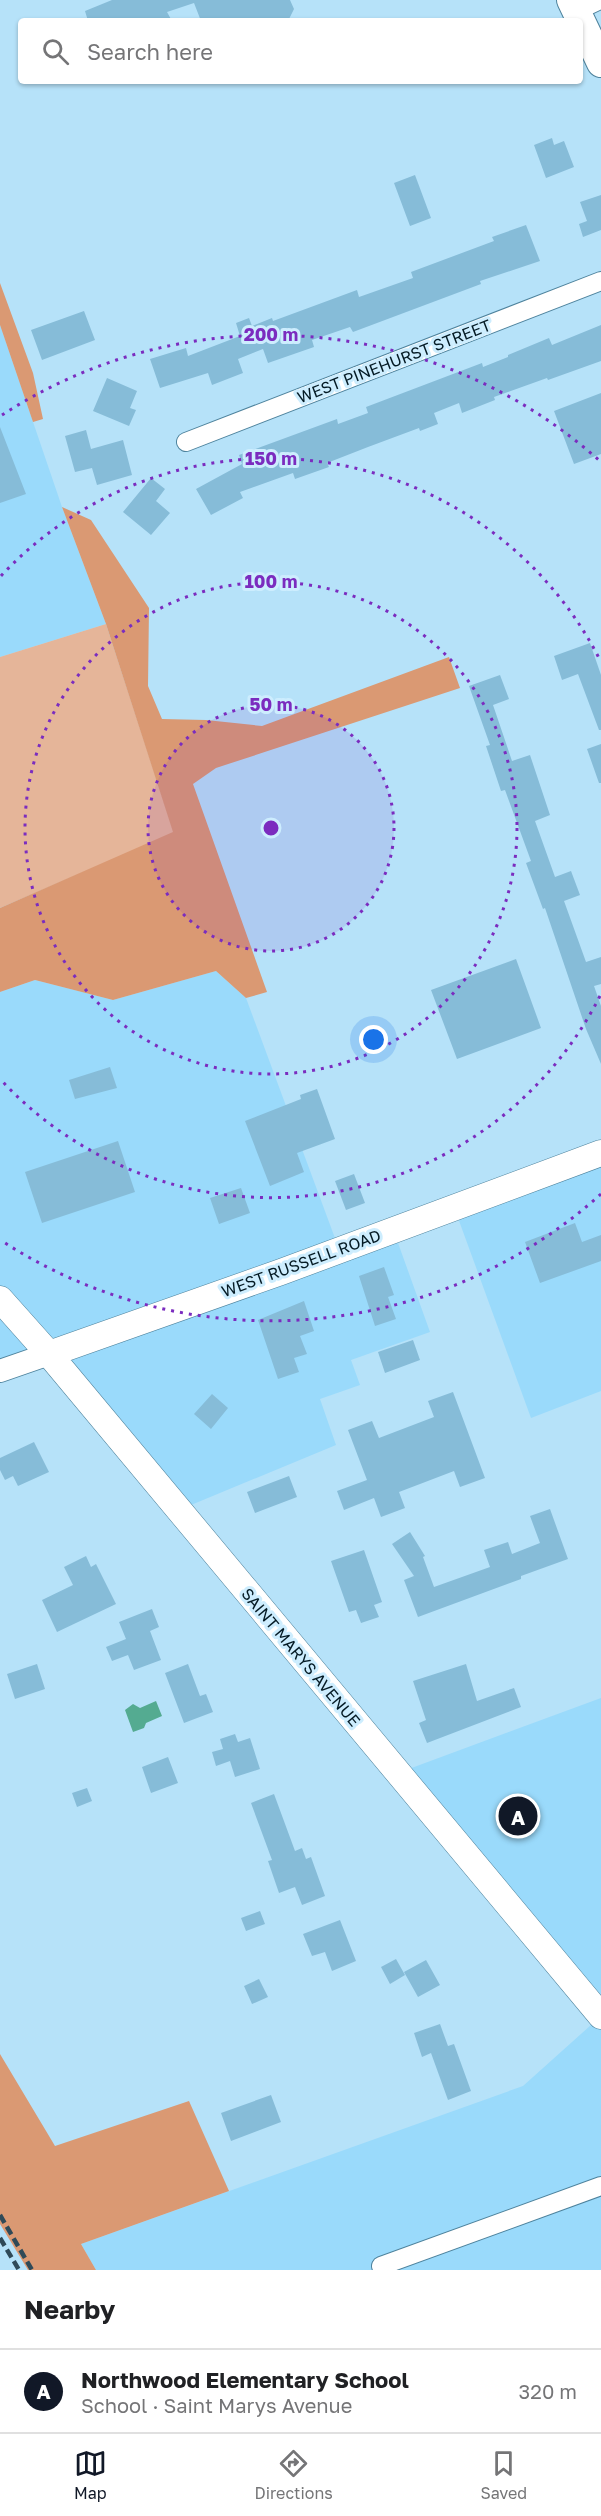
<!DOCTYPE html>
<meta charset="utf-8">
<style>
body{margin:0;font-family:"Golos Text",sans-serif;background:#f2f2f2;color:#202124}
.you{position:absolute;left:374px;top:1040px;width:21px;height:21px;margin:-15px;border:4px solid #fff;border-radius:50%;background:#1a73e8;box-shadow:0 0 0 9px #1a73e833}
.badge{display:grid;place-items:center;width:39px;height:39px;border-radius:50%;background:#111827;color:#fff;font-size:20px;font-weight:700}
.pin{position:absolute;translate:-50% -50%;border:3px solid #fff;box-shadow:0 2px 6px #0006}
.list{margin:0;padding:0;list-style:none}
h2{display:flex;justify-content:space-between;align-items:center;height:78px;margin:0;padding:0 24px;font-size:26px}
h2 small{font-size:20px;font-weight:400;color:#757577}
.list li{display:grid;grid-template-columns:39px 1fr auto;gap:18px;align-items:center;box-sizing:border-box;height:84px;padding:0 24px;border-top:2px solid #e0e0e0}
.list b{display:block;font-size:22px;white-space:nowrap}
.list p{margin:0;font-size:20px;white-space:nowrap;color:#757577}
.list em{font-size:20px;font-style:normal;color:#757577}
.icon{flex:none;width:33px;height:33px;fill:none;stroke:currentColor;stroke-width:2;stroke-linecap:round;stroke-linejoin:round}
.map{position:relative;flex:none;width:601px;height:2270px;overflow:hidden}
.search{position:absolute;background:#fff;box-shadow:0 2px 4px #0004;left:18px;right:18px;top:18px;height:66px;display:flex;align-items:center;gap:15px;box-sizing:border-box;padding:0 21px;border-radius:6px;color:#757577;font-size:22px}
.sheet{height:162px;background:#fff}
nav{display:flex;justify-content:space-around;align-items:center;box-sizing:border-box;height:84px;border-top:2px solid #e0e0e0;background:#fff;font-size:16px;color:#757577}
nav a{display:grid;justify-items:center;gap:3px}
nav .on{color:#111827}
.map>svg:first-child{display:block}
.built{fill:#9adafb}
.green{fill:#e5b599}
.forest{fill:#da9973}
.water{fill:#54ab91}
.building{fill:#86bcd8}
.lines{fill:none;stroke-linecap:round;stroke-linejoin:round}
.minor-casing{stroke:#4e839d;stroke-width:20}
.tertiary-casing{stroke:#4e839d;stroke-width:24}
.secondary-casing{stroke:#4e839d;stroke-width:27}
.primary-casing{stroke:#4e839d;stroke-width:30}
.minor{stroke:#fff;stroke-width:18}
.tertiary{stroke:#fff;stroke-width:22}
.secondary{stroke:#fff;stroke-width:26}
.primary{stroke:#fff;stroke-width:28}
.rail{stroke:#2f4a58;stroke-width:4.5;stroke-dasharray:9 4.5;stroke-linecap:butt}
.ring{fill:none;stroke:#7b2cbf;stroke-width:3;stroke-dasharray:3 6}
.labels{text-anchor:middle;stroke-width:6;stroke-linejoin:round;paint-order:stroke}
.street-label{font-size:16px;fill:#041a24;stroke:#cdedfe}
.centre{fill:#7b2cbf;stroke:#cdedfe;stroke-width:3}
.ring-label{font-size:18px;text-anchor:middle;font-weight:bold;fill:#7b2cbf;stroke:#cdedfe;stroke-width:6;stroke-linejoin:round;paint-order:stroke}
</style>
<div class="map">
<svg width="601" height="2270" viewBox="0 0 601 2270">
<rect width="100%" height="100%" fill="#b6e2f9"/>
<path class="built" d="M0,325L62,507L106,624L0,657Z
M216,971L246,998L339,1249L393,1229L430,1332L351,1360L360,1385L320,1399L336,1445L179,1510L49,1354L0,1371V992L35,980L113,1000Z
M601,1153V1391L531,1418L454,1207Z
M601,1698V2270H96L81,2244L523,2086L601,2016L398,1773Z"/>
<path class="green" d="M106,624L174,833L0,908V657Z"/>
<path class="forest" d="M0,283L33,373L43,419L33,422L0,325Z
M62,507L91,520L149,608L148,686L162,719L206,720L262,726L449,657L460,688L216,768L193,784L267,992L246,998L216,971L113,1000L35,980L0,992V908L173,832L106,624Z
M0,2054L55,2146L189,2101L229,2191L81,2244L96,2270H28L0,2224Z"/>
<path class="water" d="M156,1701L162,1716L146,1723L144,1728L133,1732L125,1710L133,1704L140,1708Z"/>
<path class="building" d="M112,0H290L294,9L288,21H201L194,3L167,12L172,21H88L85,11Z
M552,138L554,145L564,141L574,167L546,178L534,145Z
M415,175L431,218L410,226L394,183Z
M601,195V230L583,237L579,224L587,221L580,202Z
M526,225L540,261L480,281L481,284L353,332L350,327L312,340L314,347L268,363L263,349L238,359L243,373L212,385L208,373L160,388L150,359L186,348L188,356L240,336L236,323L249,318L252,326L272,318L273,321L357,290L359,297L413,278L411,272L494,241L492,237Z
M84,311L95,340L42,360L31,330Z
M601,325V361L548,380L547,378L494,397L495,400L462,413L459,403L434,413L438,424L420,431L419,428L368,447L327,463L329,467L295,479L293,473L240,492L243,498L211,515L196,489L242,464L239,455L337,419L338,424L368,413L366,407L482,363L483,367L508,357V355L549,338L552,345Z
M107,378L137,391L130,408L136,410L129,426L93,411Z
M601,393V454L574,464L554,411Z
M0,427L26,494L0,503Z
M86,430L91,449L123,440L132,475L97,485L92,468L75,472L65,436Z
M151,478L165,489L156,501L170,513L151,535L123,512Z
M590,643L601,675V730H599L578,674L562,680L554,656Z
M500,675L509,699L493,705L512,761L530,755L550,815L535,821L555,877L571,871L580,895L564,901L586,962L601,957V984L594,986L601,1006V1064L586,1029L545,908L543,909L526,863L531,861L505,790L501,791L486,746L490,745L469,686Z
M601,744V783H599L587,749Z
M516,959L541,1028L457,1059L431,990Z
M110,1067L117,1088L75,1099L69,1080Z
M317,1089L335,1139L297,1153L304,1172L270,1186L245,1121L301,1099L300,1095Z
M118,1141L135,1192L42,1223L25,1172Z
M354,1174L365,1203L346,1210L335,1181Z
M241,1188L250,1213L219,1224L210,1198Z
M575,1223L582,1242L601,1235V1261L540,1283L525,1242Z
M384,1267L394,1295L388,1297L396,1319L375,1326L359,1276Z
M304,1301L314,1331L300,1336L307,1354L294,1358L299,1372L278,1379L258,1320Z
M413,1340L420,1360L385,1373L378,1352Z
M453,1392L485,1478L460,1487L454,1471L420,1484L399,1492L405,1508L381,1517L374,1498L344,1510L337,1491L367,1480L348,1430L372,1421L379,1438L434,1417L428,1401Z
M212,1394L228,1408L211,1429L194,1414Z
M34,1442L49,1472L18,1486L13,1476L5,1480L0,1470V1458Z
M289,1476L297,1497L255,1513L247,1492Z
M550,1509L568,1559L521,1576V1579L418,1617L404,1580L414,1576L392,1544L410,1532L425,1556L423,1557L434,1587L490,1567L484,1550L508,1542L512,1554L540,1543L530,1516Z
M364,1550L382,1602L374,1605L379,1617L361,1623L356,1610L349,1612L331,1561Z
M86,1556L91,1567L96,1564L116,1604L57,1632L42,1600L73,1585L64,1567Z
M152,1609L159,1627L150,1631L161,1660L134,1670L128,1655L112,1661L106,1647L126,1639L119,1622Z
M37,1664L45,1689L15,1699L7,1674Z
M188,1664L200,1696L206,1694L213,1712L184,1723L165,1673Z
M466,1664L477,1701L514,1688L521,1707L427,1743L419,1723L426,1720L413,1681Z
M235,1734L238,1742L250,1738L260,1769L235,1777L230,1761L216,1766L212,1752L223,1749L220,1739Z
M168,1757L178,1783L151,1793L142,1767Z
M87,1788L92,1801L77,1807L72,1793Z
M274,1794L295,1851L302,1848L306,1859L311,1857L325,1896L302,1905L295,1887L279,1893L268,1861L272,1860L251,1803Z
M260,1911L265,1924L246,1931L241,1918Z
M340,1920L356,1961L332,1971L325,1952L312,1956L303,1934Z
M396,1959L405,1975L390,1984L381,1967Z
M426,1960L440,1985L418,1997L404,1972Z
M259,1979L268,1997L252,2004L244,1986Z
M440,2024L448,2046L454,2044L471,2091L448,2100L431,2053L422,2057L414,2033Z
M271,2095L281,2122L231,2141L221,2113Z"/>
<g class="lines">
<g class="minor-casing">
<path id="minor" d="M577,11L600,0
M186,442L601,281
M381,2266L601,2186"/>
</g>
<g class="tertiary-casing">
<path id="tertiary" d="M0,1371L49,1354"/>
</g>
<g class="secondary-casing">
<path id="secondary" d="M0,1299L49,1354L601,2016
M49,1354L281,1272L601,1153"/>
</g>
<g class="primary-casing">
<path id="primary" d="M571,0L601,63"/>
</g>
<use href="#minor" class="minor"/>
<use href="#tertiary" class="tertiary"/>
<use href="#secondary" class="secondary"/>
<use href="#primary" class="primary"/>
<path class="rail" d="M0,2215L32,2270
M0,2238L19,2270"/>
</g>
<circle cx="271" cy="828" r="123" fill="#7b2cbf" fill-opacity=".12"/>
<g class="ring">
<circle cx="271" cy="828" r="123"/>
<circle cx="271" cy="828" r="246"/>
<path d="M600 996A369 369 0 0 1 1 1080M1 576A369 369 0 0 1 600 660"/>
<path d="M601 1194A493 493 0 0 1 2 1241M2 415A493 493 0 0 1 601 462"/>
</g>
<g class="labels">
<g class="street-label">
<text transform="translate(394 361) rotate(-21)" y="6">WEST PINEHURST STREET</text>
<text transform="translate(301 1263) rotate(-20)" y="6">WEST RUSSELL ROAD</text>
<text transform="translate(301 1657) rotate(50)" y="6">SAINT MARYS AVENUE</text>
</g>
</g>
<circle cx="271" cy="828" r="9" class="centre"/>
<g class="ring-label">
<text x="271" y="341">200 m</text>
<text x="271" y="465">150 m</text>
<text x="271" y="588">100 m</text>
<text x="271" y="711">50 m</text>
</g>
</svg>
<div class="you"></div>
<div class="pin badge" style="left:518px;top:1816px">A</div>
<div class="search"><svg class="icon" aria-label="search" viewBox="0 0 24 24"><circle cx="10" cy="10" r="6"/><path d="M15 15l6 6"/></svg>Search here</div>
</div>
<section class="sheet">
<h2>Nearby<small></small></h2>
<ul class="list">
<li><span class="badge">A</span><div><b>Northwood Elementary School</b><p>School · Saint Marys Avenue</p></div><em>320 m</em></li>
</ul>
</section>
<nav>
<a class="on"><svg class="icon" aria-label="map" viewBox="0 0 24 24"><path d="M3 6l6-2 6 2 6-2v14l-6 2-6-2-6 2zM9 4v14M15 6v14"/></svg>Map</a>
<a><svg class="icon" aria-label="directions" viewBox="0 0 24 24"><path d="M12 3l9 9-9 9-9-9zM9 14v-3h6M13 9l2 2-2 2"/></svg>Directions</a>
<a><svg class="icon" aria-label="saved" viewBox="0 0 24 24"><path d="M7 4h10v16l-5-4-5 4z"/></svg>Saved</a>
</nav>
